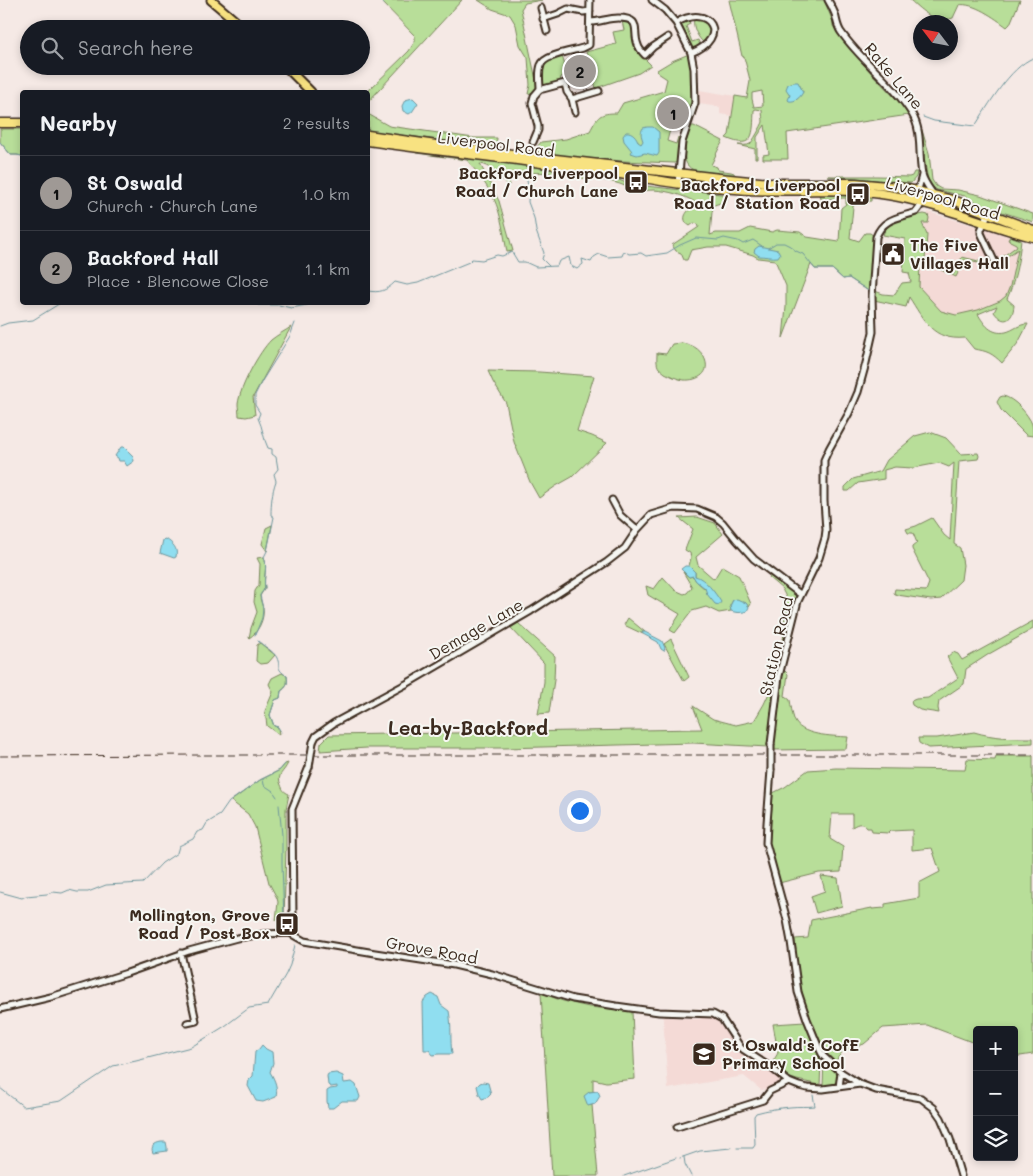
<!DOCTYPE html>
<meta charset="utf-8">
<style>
body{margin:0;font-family:Mali,sans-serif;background:#242831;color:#f1f3f6}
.controls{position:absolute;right:15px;bottom:15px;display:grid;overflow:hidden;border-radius:5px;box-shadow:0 2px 8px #0003}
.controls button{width:45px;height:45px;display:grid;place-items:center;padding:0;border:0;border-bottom:1px solid #363941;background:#171b24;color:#f1f3f6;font:25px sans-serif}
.compass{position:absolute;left:913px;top:15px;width:45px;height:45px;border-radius:50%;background:#171b24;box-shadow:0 2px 8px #0003;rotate:302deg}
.you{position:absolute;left:579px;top:810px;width:18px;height:18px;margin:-12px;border:4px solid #fff;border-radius:50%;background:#1a73e8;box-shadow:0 0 0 8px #1a73e833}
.badge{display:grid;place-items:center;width:32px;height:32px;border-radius:50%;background:#9f9995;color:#111;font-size:16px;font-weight:700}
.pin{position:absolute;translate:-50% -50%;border:2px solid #fff;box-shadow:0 1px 5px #0006}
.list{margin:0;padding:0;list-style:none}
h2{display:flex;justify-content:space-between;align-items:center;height:65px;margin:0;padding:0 20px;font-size:21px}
h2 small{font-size:16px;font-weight:400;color:#9ea1a6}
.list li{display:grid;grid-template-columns:32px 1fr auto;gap:15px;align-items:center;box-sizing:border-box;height:75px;padding:0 20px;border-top:1px solid #363941}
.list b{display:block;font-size:19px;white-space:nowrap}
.list p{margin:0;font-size:16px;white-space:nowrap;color:#9ea1a6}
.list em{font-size:16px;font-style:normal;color:#9ea1a6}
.icon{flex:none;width:28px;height:28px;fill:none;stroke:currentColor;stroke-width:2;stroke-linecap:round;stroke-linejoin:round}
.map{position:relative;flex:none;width:1033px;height:1176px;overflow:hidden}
.search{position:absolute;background:#171b24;box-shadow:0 2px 8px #0003;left:20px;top:20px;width:350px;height:55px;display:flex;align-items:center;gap:12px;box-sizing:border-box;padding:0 18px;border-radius:28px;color:#9ea1a6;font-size:19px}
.panel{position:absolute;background:#171b24;box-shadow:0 2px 8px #0003;left:20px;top:90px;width:350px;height:215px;border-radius:5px}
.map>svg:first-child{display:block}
.built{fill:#f4dad6}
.green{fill:#b8de99;stroke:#7a845c;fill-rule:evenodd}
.water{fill:#90def0;stroke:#6e969c}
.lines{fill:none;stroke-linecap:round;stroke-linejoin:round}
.stream{stroke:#6e969c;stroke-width:1}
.minor-casing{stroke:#3b2a1e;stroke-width:9}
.major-casing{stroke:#3b2a1e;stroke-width:11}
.highway-casing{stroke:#3b2a1e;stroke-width:11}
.minor{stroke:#f6f6f2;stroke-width:5}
.major{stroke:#f8e281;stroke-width:7}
.highway{stroke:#f8e281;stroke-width:8}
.rail{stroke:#3b2a1e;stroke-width:1;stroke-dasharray:8 4;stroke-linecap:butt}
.minor-bridge-casing{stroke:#3b2a1e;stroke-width:9;stroke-linecap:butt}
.minor-bridge{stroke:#f6f6f2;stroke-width:5}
.labels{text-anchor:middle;stroke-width:4;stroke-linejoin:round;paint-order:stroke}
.street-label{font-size:16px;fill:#3b2a1e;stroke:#f6f6f2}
.poi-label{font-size:16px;font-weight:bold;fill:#3b2a1e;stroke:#f6f6f2;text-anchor:end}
.quarter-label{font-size:19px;font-weight:bold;fill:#3b2a1e;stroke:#f6f6f2}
</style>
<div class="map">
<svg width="1033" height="1176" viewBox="0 0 1033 1176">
<rect width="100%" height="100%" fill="#f5e9e5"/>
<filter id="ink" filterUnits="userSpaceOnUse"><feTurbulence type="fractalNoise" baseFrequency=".02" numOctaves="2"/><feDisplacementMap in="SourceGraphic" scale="10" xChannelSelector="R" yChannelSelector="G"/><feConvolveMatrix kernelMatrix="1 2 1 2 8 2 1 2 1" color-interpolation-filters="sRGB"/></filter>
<g filter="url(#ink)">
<path class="built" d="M699,90L735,96L732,116L720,114V107L699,104Z
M928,212L1020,239V247L1010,291L1005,300L970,313L956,315L941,311L919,287L920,264L925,260L927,235L922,222L929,218L928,215Z
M663,1016L698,1019L709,1016L714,1017L722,1023L733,1042L738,1049V1052L760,1063L781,1079L782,1083L767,1089L761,1090L744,1076L668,1089Z"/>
<path class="green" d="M380,0H462L368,102L367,92L409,51L415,41V36Z
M478,0H542L525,3L521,9L538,90L528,94L530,85L528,58L520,45L516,25L510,15L492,9Z
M729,0H824L833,22V26L840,36L872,74L900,103L909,115L787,133L788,159H763V155L769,154L765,125L757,137V158H755V149L738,145C742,145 747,146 750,144C752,143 762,125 763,122C763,119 762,114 762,110L756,109L754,110C753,133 755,151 726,138L729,135L735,96L747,98L750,81L749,76L744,57L742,56ZM794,82L799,84L803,92L797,99L790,97V84ZM762,91L763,106L754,107L752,99V93Z
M910,0H1020L1010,24L1007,27C995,18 973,2 959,5L953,18C935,24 922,11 910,0Z
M694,19H704L712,29L709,38L704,43C698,38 692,27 694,19Z
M688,20L689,21L690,24L686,26L692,42L698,40L701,47L694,49L692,48L681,25L682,22Z
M622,21H629L632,24L635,46L636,50L651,65L639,73L596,88L586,52L616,44L613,32L624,30Z
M689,54C691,67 695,93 693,106C691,114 686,123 682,131L671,126L667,141L676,144L678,137L680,139L678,161L675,163L622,161L572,157L537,152V147L541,142L566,139L590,131C598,116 599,113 617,113L623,103L664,91L667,79L658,73L657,70L672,61Z
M562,56L568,75L561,77L560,82L543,87C541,64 539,63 562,56Z
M368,114L389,126L474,138H497L496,147L368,131Z
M691,126H694L723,141C718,149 715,157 711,165L717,167L718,170L731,172L734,173L735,176C730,176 725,176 720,175C716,175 712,172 708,172C705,171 700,172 697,171C676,166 687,139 691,126Z
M921,127L929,153L932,180L936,186L941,189L958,190L980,195L1033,214V222L990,208L973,201L965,196L937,190L931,186L928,181L924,158Z
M0,129H22V156L17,155H11L0,142Z
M418,151L574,171L614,178L631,185H637L672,189L689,190L728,195L727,201L714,205L712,212L710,235L716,233H740L750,228L772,232L777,230L800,232L807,237L839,242L841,208L846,204V198L821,199L820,193L862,194L871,197V201L854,202L853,207L850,238L859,241L865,233H870L874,236L870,292L849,278L843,279L832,269H815L811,264L783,338L786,307V286L775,260L758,258L753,255L726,247H708L691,250L687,260H684L681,253L676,251L672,245L699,227L698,224L694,223L690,226C679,219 687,210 696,205L695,202C683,195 668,191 654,190C649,190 644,191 639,190C630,189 622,184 613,182C603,180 592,179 582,178C558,174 532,167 510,180L509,185L506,184C500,175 491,165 480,164L499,201L513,251L507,252C504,236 501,213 494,199C487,185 477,172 467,160L416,153Z
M914,172H917L916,177L911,183L827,176H878L909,177L912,176Z
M924,214L928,215L929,218L928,223H922L927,235L925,260L920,264L919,287L941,311L956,315L978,310L1000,301L1006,296L1010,286L1018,249L999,262L998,260L1017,246L1016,244L1008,240L1010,236L1021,240C1019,260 1015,281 1007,299L1014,305C1013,320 1004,326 994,312L997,306L978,314C984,324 991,335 1006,332C1014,330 1019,324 1028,324L1018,343L1002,363C992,353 987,351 974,349L965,338C932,341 924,320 909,297L906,307L874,300L875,291L883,294L894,295L902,283L911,282L909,273L903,272L905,239L883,235C888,219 910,217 924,214Z
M962,257L991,264L992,266L964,260L956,277L939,269L940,268L954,274Z
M291,327L253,397L255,415L246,417L239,416C239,412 238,407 238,404C240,387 259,352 271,340C277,335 285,331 291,327Z
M682,343C692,345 699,348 704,357C712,373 698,381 684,380C677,379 671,376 665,373C663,371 661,370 659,368C656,364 657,358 657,353L666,354L672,344Z
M488,371L539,372L594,376L577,431L592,436L607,443L572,477L556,486L539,498L530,482L514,442L506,403L493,382Z
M1003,396C1014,398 1028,414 1032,424C1033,428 1033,432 1033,436L1026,435L1001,410L997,402L1000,397Z
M930,432L946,438L961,454L978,453L979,456L978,459L959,461L954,544L960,548L963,565L961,580L941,599L931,600L897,595L894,593L895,589L926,591L929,583L912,549V547L917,543L913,533H908L906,529L916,526L932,518L944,535L950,540L954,463L949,467L939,463L913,468L895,467L884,470V479L858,483L849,491H845V487L853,479L881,471L887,460L915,436Z
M697,517L715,523L723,534L696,557L698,565L714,579L722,566L739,576L751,604L749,607L746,603L733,600L730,606L731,611L719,613L706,607L692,611L675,633L670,630L680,614L648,595L646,586L654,589L663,577L675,590L684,594L687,593L692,587L683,572L689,577L693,576L696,581L705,589L709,587L695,576V572L689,566L691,558L690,553L685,550L693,529L679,518Z
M272,525L267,551L262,544L266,528Z
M264,557C268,567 263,577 265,588L260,596C260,600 262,604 263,608C265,618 258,633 249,638L251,628L257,612L254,602L255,591L259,585L260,564L257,558Z
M771,575L796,595L783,643L786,597L782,589L769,578Z
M628,618L645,632H642L643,634L624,625Z
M1033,621V629L989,654L966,669L964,684L939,701L938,708L939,713L920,710L912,705L911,701L916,699L928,698L958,678L947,657L953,652L958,654L962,660Z
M518,623L555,656L554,680L549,713L538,714L544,682V663L511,628Z
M671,639L689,677L684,681L664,644Z
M260,643L275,655L268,663L260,664L256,661L257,645Z
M785,671L788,674L785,696L790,700C791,706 792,713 794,719C799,736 833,736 848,737L846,749L773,750L779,690L783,672Z
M282,673L287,676C288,684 287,687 281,691L280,698L275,700L270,715L274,726L278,727L279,735L267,726L265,711L273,692L269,684L272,678Z
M776,678L777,679L772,710L768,747L693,743L505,748H367L320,751L321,743L329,735L702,729L693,706L713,719L736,725L754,721L764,704Z
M974,732C994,738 1012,738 1033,738V743L928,748L919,743L918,738H937Z
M996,756H1033V1054L1014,1057V1030H977V1044L927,1025L883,1028L864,1044L842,1052L835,1062L825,1051L806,1009L798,975L795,939L808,938L811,920L872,908V909L885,908V904L919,898V883L940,872L932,848L912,850V830L890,831L888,833L872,832L871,828H867C863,822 858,823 852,827V814H832L830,839L843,847L841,872L819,873L779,883L769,845L773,793L785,787L808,770L836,768L965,770L967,759L995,760Z
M288,763C284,773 276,774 281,785C283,790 284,792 289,794L286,809V847L284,920H276L278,902L277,898L269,883L255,827L248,814L231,801L260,780L280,770L285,764Z
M821,876L838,878L842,906L816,913L811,896L825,891Z
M541,993L563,1001L589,1007L632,1011L635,1079L606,1082L593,1079V1092H589L588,1105H592L598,1176H552Z
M805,1022L821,1062L820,1085L797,1080L788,1077L772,1063L778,1053L773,1024Z
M824,1059C834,1070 850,1083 823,1086Z"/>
<path class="water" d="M794,82H798L803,92C800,98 795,102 789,101L788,100L790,95L786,89L788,84Z
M413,98L418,103L412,112L409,114L403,111L402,106L405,100Z
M647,127H653L659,132V153L657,156L645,153L637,155L631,153L632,151L624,141L623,136L626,132C632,131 637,137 638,142L641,144L643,141C641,135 640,133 643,128Z
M759,246L778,250L780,254L778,257C772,258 766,256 759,256L754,252L755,249Z
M121,447H124L133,456L134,461L127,466L124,461H119L118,458L115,456Z
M166,539C173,544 178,548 176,557L174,558L160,553L163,540Z
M685,566H689L695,572V576C705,578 716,594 721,602L719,605L715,604L707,594L705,588L696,581L693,576L689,577L681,569Z
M737,599L746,603L749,607L747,611C742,613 736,613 731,611L730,606L733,600Z
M642,632H645L662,641L665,648L664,651L661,649L658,642L643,634Z
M432,994L438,997L441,1005L449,1011C452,1026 450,1040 452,1054H439L433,1055L429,1050H424L423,1002L427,997Z
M262,1045L266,1049L272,1052L273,1063L270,1072C275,1080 278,1088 276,1097L263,1102L256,1101L248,1086L249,1080L253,1076L255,1052L259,1049Z
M336,1073L343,1076L344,1083L352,1082L356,1085L360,1097L358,1101H342L333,1108H328L327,1101V1091L330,1089L337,1088V1086L331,1087L328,1085L327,1076L328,1074Z
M483,1082L488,1083L491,1094L488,1097L482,1099L479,1094L477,1086L480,1083Z
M598,1091L600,1096L595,1104L588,1106L584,1096L589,1092Z
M161,1142H166L167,1147V1151L153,1153C150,1146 155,1143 161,1142Z"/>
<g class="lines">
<path class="stream" d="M380,0L384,4
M923,117L934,121L975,126C988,106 1010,67 1033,58
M0,142L11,155H17L22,156
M531,171L527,181L529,189L528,202L534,218L536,231L544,253L542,259L549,266
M768,248L776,243H784L790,246L796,251L803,254L815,269H832L843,279L849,278L870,292
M368,291C380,293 386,291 395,282L407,285L418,283L469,262L472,259L482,260L497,255L502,256L512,252L518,262H525L536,267L557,266L559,261L569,257L571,266L577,269L583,264L582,259L591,262L594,257L599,254L608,257L622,256L624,251L629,254L641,253L646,256L667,253L680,245L696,238L718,240L724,238L738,241L743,244L753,240L762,246
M254,302L258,305H279L291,308L307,305L313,302
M0,326L8,323L33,320L62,302
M255,635L262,618L263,609L260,595L265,588C263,577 268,567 264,557L267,551L274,517L271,515C271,503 272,492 276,481L274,474L278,469L276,457L272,454V449L268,448C263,438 263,428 258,418L260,413L255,405V395L262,381L290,336L295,323
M258,641C263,646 274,651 277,658C281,667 275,668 287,676C288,684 287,687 281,691L280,698L275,700L270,715L274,726L278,727L281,732
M263,779L264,785L273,791L277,797
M0,892L22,898L26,896L47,894L53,892L62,893L69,890L77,892H88L106,885L143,883L162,863L177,853L179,846L193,839L197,832L203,830L207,823L220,815L229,802L260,780L280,770L285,764
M279,926L281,922L284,920L282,864V835L279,805
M0,1088L24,1107L61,1101L113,1066L136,1061L191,1047L225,1026L249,1008L268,1005L286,974L290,965L295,945
M737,1148H753L755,1145L754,1116L756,1113C767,1110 778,1108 790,1107C798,1106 807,1107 815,1106L813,1095
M684,1157L685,1164L691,1176
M680,1158L700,1151L731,1148
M624,1176L676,1158"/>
<g class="minor-casing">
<path id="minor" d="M652,0L665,10L676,23L691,53L694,69L695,103L682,142L678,184
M828,0C831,5 833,9 835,14C837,21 837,26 841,32C862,62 893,83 912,114C923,132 918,154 922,174C924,182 929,188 933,194
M541,8L547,31
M543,19L558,14L568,9L583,12L590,11
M590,22C600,22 608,18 618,18C643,18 632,31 638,45C639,49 642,52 645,55L653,47L668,37
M676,23C710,2 731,38 691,53
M540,89H543L565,83L567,92L572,99L575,112
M572,99L599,91
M533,142L538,130V126L532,103L534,96L540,89C540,81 538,73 541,65C544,55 573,51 583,48L589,45L590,0
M988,214L981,230V233L997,267
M612,500L620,515L637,530
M313,742L316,736L334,723L408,683L531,611L607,562L625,548L637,530L651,515L674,508L697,509L716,517L723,523L736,539L754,559L800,594
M771,744L779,676L798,601L819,558L825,538L826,530L824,501V460L829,449L849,413L858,392L866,363L873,332L872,296L876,237C883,218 899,218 916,212C924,203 920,202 918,192C918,187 921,181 922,175
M771,770L767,823L766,843L787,920L791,942L798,992L807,1019L818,1046L823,1056L841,1072L860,1084L876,1090L921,1098L934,1108L941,1118L950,1139L961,1176
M290,933L293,919L292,809L309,767
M181,953L196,1021L187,1023
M0,1009L51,997L127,973L189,951L237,938L264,934L290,933L304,941L375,953L454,965L492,974L573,999L616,1006L659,1012L713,1014L722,1019L741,1048L770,1067L789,1082L799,1086L807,1088L823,1089L860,1084
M839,1087L841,1072
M677,1127L763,1100L770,1091L789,1082"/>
</g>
<g class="major-casing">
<path id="major" d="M211,0L245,29
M285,66L311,92"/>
</g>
<g class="highway-casing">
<path id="highway" d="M0,123H22
M368,135L436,145L720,178L770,183H856L897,187L918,191L953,200L1033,230
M368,141C436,151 505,158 573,167C616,172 657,182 700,186C716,187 733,189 749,190C796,192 842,187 888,195C938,203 984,225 1033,237"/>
</g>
<use href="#minor" class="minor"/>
<use href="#major" class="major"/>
<use href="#highway" class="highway"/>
<path class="rail" d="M0,756L199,755H1033"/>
<g class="minor-bridge-casing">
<path id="minor-bridge" d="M771,744V770
M309,767L313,742"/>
</g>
<use href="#minor-bridge" class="minor-bridge"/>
</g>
</g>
<defs>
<g id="bus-square" transform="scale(1.25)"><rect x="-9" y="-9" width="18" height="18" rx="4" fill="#3b2a1e" stroke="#f6f6f2"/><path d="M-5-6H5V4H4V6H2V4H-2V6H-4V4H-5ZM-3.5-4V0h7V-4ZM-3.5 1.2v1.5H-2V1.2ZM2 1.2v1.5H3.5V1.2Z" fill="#fff"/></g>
<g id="civic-square" transform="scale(1.25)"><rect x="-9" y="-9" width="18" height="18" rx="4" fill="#3b2a1e" stroke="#f6f6f2"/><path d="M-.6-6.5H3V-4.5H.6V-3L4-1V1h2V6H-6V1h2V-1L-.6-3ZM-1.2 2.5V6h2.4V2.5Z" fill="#fff"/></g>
<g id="school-square" transform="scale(1.25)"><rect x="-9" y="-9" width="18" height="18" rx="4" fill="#3b2a1e" stroke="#f6f6f2"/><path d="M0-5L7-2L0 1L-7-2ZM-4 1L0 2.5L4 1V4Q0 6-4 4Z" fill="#fff"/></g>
</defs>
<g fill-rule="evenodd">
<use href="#bus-square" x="636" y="182"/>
<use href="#bus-square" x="858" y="194"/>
<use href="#civic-square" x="893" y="254"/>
<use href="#bus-square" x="287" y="924"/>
<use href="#school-square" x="704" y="1054"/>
</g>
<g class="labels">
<g class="street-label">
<text transform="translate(894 76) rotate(50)" y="6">Rake Lane</text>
<text transform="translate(496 144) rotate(7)" y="6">Liverpool Road</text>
<text transform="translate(943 198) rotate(16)" y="6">Liverpool Road</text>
<text transform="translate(476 629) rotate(-30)" y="6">Demage Lane</text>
<text transform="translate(776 646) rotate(-77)" y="6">Station Road</text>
<text transform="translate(432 950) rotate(10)" y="6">Grove Road</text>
</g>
<g class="poi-label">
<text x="618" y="179">Backford, Liverpool<tspan x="618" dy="18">Road / Church Lane</tspan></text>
<text x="840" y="191">Backford, Liverpool<tspan x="840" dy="18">Road / Station Road</tspan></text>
<text x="910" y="251" text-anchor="start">The Five<tspan x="910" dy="18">Villages Hall</tspan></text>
<text x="270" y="921">Mollington, Grove<tspan x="270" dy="18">Road / Post Box</tspan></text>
<text x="722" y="1051" text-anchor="start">St Oswald's CofE<tspan x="722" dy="18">Primary School</tspan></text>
</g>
<g class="quarter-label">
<text x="468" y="735">Lea-by-Backford</text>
</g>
</g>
</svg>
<div class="controls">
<button>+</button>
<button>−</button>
<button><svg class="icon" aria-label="layers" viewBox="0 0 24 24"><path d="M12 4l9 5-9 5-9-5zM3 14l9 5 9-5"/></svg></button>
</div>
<svg class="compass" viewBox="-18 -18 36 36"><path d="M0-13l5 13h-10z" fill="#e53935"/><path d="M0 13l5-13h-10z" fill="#9ea1a6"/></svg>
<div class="you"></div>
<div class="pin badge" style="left:673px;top:113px">1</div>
<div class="pin badge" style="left:580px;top:71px">2</div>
<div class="search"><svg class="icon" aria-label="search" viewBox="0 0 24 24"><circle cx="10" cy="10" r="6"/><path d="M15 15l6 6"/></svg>Search here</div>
<section class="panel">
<h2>Nearby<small>2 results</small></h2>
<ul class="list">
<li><span class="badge">1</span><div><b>St Oswald</b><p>Church · Church Lane</p></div><em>1.0 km</em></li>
<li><span class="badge">2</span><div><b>Backford Hall</b><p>Place · Blencowe Close</p></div><em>1.1 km</em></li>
</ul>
</section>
</div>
